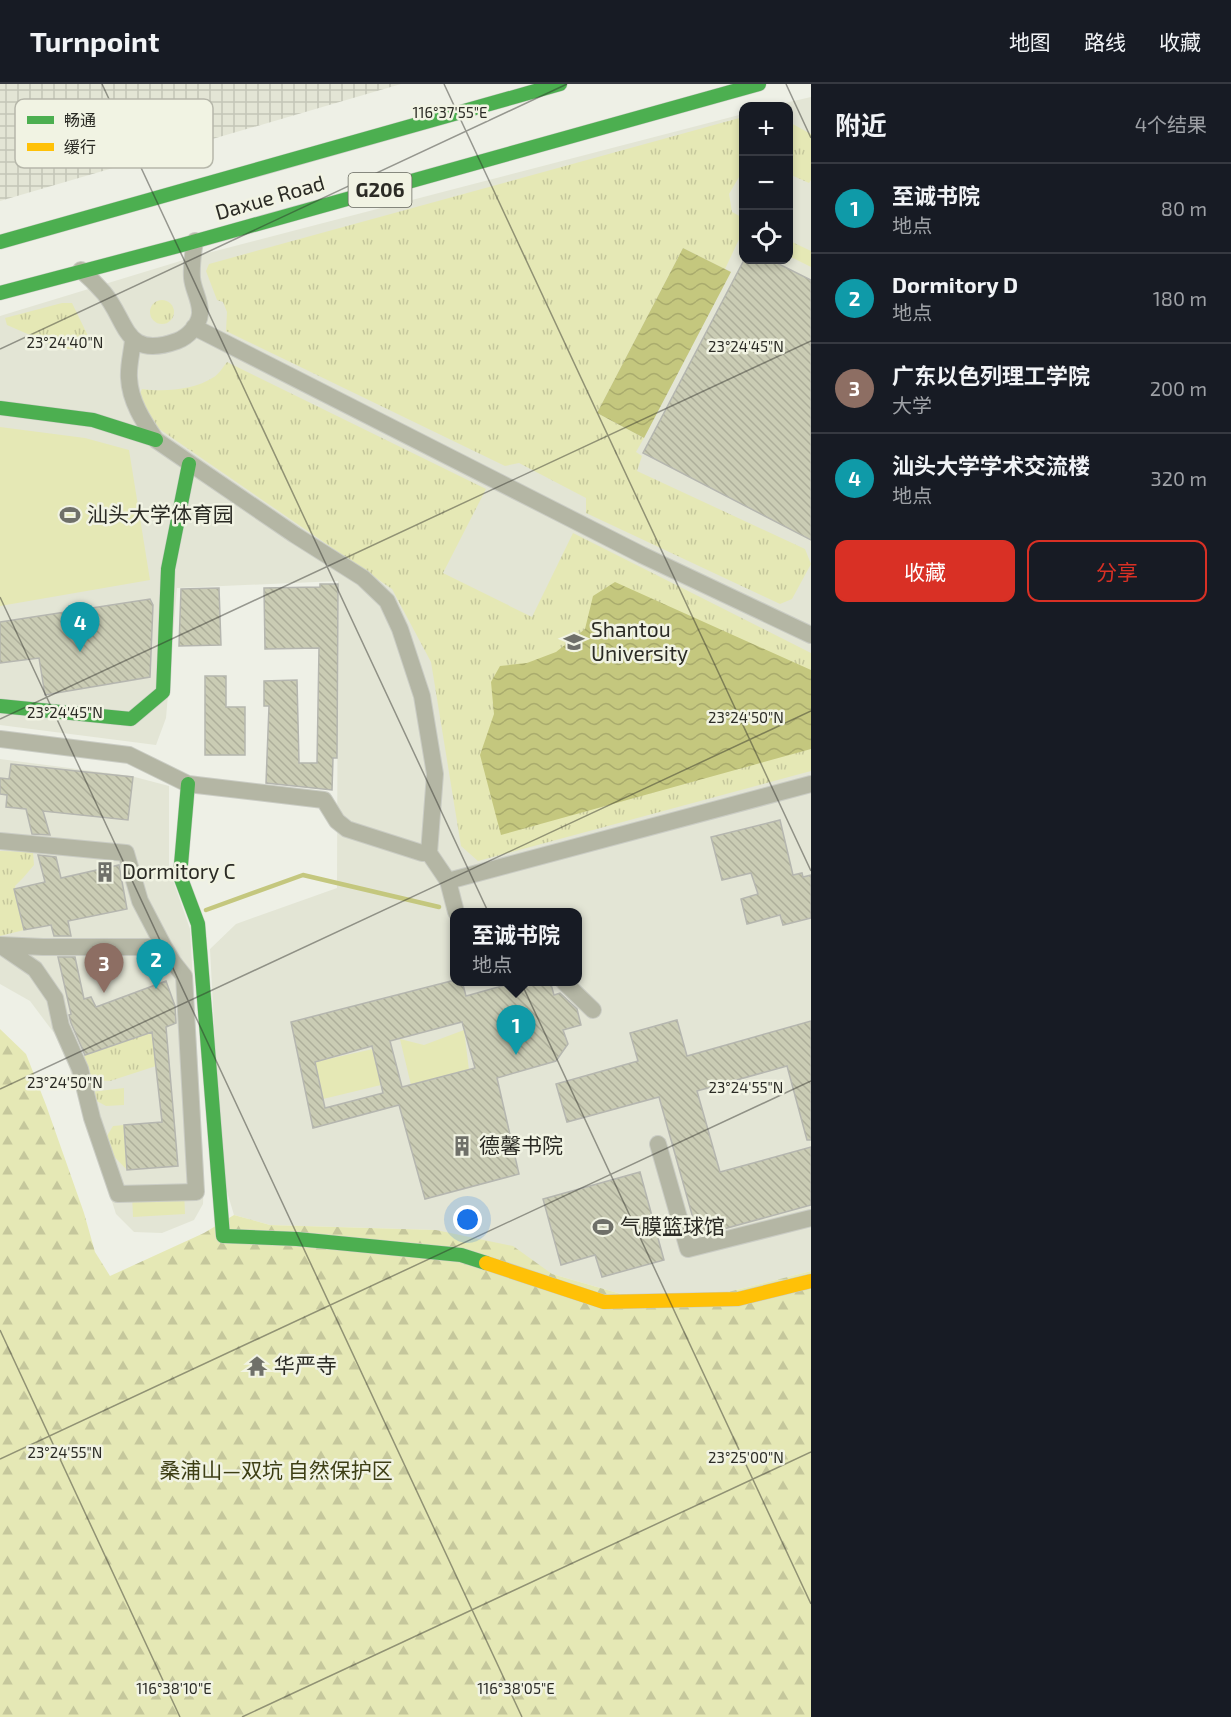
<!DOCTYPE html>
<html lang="zh">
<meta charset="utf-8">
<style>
body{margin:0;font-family:"Exo 2","Noto Sans SC",sans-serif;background:#242831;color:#f1f3f6}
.controls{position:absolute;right:18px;top:18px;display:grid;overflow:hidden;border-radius:12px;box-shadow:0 3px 9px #0003}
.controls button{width:54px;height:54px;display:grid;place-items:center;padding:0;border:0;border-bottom:2px solid #363941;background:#171b24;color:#f1f3f6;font:30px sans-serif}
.you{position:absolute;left:468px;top:1136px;width:21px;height:21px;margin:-15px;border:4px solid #fff;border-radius:50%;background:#1a73e8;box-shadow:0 0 0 9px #1a73e833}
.badge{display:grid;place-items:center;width:39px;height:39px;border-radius:50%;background:#d93025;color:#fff;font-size:20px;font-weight:700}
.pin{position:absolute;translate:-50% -50px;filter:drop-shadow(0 2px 3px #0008)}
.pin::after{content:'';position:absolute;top:32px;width:21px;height:18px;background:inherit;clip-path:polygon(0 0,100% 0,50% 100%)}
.popup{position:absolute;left:450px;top:824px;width:132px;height:78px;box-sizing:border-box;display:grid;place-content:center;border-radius:12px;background:#171b24;filter:drop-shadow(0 2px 4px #0005);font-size:20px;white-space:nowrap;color:#9ea1a6}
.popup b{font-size:22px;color:#f1f3f6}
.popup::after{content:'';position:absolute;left:50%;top:100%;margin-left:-12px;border:12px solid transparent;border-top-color:#171b24}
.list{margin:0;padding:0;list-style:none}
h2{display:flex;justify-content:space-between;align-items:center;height:78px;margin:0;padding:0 24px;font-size:26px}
h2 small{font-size:20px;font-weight:400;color:#9ea1a6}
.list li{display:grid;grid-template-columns:39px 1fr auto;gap:18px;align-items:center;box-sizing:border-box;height:90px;padding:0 24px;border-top:2px solid #363941}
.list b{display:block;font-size:22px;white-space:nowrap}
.list p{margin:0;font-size:20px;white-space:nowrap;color:#9ea1a6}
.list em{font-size:20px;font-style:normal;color:#9ea1a6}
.actions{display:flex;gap:12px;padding:18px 24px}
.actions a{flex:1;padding:14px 0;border:2px solid #d93025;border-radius:12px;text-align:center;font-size:21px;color:#d93025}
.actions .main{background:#d93025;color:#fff}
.icon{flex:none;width:33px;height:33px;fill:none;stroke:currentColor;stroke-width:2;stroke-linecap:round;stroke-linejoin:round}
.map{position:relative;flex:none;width:811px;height:1633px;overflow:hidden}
header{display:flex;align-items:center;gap:36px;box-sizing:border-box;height:84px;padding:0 30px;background:#171b24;border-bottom:2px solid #363941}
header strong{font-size:28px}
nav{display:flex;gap:33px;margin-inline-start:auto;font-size:21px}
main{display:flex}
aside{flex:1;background:#171b24}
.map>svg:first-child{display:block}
.built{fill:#e3e5d5;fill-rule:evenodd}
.industrial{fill:url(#industrial-grid)}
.grass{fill:url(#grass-tufts)}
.forest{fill:url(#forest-firs)}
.garden{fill:#e5e8b5}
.water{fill:url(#water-waves)}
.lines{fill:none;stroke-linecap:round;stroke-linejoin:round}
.stream{stroke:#c4c77e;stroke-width:4.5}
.building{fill:url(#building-back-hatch);stroke:#b5b6af;stroke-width:1.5;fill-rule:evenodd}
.street-casing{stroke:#caccc4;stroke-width:18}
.fast-casing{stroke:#caccc4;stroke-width:15}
.slow-casing{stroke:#caccc4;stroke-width:15}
.street{stroke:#b4b6a4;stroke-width:16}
.fast{stroke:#4caf50;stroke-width:14}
.slow{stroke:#ffc107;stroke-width:14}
.ticks{fill:none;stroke:#2b2b25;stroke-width:1.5;stroke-opacity:0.45}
.labels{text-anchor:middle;stroke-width:5;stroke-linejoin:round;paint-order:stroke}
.shield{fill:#f1f3e3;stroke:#66675e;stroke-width:1.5}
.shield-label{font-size:20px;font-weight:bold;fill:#2b2b25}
.street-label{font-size:21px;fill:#2b2b25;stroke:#f1f3e3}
.poi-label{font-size:21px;fill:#2b2b25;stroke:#f1f3e3;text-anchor:start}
.park-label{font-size:21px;fill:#3d3e14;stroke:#f1f3e3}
.key{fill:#f1f3e3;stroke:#b6b7aa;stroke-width:1.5}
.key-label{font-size:16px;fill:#2b2b25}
.ticks-label{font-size:15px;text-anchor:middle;fill:#2b2b25;stroke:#f1f3e3;stroke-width:5;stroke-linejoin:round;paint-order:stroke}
</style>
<header>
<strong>Turnpoint</strong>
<nav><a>地图</a><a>路线</a><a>收藏</a></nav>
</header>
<main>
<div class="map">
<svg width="811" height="1633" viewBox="0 0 811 1633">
<defs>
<pattern id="industrial-grid" width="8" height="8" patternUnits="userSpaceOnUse" patternTransform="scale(1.5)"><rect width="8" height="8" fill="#e3e5d5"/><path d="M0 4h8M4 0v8" fill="none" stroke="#c3c5b7"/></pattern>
<pattern id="grass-tufts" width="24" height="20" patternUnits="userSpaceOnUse" patternTransform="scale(1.5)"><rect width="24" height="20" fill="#e5e8b5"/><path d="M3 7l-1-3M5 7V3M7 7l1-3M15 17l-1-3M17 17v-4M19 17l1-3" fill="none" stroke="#c5c79c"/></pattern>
<pattern id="forest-firs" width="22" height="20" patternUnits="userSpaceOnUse" patternTransform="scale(1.5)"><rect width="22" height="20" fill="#e5e8b5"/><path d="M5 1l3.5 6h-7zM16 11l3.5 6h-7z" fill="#c5c79c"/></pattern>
<pattern id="water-waves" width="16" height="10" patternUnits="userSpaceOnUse" patternTransform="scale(1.5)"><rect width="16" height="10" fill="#c4c77e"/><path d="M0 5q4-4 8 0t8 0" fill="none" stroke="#a9ab6d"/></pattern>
<pattern id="building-back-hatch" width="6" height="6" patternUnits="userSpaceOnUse" patternTransform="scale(1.5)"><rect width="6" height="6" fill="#caccb4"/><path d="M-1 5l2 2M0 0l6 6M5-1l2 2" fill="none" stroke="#aeaf9b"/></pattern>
</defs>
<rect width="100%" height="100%" fill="#eef0e6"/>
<path class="built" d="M811,13V1187L720,1210H621L552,1190L436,1146L270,1141L234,1131L222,1091L210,865L236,840L337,804L338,497L177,504L166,634L156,661L0,641V232L200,171L743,30L744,176H788V22H772ZM454,828H578V898H454Z
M0,675L131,692L169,702V785L190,845L204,1093L203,1120L194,1136L162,1149L134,1148L116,1130L69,983L54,949L30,917L0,900Z"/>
<path class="industrial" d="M0,0H401L0,117Z"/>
<path class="grass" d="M743,33V86L729,110L732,128L743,134V149H742L725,185L683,164L597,329L644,354L636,368L642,372L637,387L805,465L811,480L792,515L780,520L586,429V414L519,379L505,382L226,247L227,228L223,218L217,216L206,187L209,180Z
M789,38L811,50V96L809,99L789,90Z
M788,156L811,167V183L789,172Z
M150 228a12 12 0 1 1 24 0a12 12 0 1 1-24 0Z
M62,219H72L88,252L73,265H62L7,241L5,234Z
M227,278L486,405L443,489L532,533L573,449L811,569V687L478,777L461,762L431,578L392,505L152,340L139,312L142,305C165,308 194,306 214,293C219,290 223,283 227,278Z
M0,767L33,768L34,781L23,794L15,802L24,846L0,852Z
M152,948L156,982L110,997L92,996L81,973Z
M124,1004V1021L106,1022L93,1015L91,1008Z
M124,1041L127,1086L106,1064L104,1057L113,1042Z"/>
<path class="forest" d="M0,945L26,970L46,1021L84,1129L95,1168L110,1192L204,1149L234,1131L270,1141L436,1146L513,1162L552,1190L621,1210H720L811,1187V1633H0Z"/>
<path class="garden" d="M0,343L85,354L129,366L150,496L0,522Z
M464,946L469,986L411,1001L400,955L424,961Z
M373,965L381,1001L323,1015L315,978Z
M184,1107L185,1130L133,1133L132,1110Z"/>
<path class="water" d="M683,164L731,188L644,354L597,329Z
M615,498L811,586V665L501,751L480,671L494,630L491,598L500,582L527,579L556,568L585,545L593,512Z"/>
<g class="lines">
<path class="stream" d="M206,826L303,791L439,823"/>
</g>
<path class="building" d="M744,176H771L811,196V456L643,369Z
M320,500H338L337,674H333L332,706L266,699L269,622H264V597L297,596L299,679H317L319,564L265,565L264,504L320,503Z
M219,504L221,561L179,562L181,505Z
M150,515L153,521L150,593L45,611L39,574L0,579V538Z
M205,592H226V623H245V671H205Z
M11,680L133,693L128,736L43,727L50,751L32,750L26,725L6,723L7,711L0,710V694L9,695Z
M780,736L793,791L802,789L803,793L811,791V834L783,841L780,831L747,840L741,815L758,810L751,789L722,796L711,753Z
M38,771L56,773L61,794L119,781L127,825L68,837L71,852H54L51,841L24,846L14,805L45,798Z
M58,873H75L84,915L91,913L96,923L166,897L175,922L176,939L166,943L178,1082L127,1086L124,1041L162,1038L152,948L85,971L71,939L69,931L71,930Z
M451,897H462L466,912L520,897H550L554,911L560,909L577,925L581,941L563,946L568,960L556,977L497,994L519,1090L425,1115L399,1021L313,1044L291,938ZM462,938L475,984L402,1003L390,957ZM372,962L383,1009L325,1024L315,978Z
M677,936L687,972L811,937V1056H807L787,982L697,1007L720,1088L811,1063V1121L698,1152L659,1013L567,1038L556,1000L638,977L630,949Z
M640,1088L664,1176L602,1193L595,1171L561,1181L543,1115Z"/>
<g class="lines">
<g class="street-casing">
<path id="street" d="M81,186C89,193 97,201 104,209C128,238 124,276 177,257C188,253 199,241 200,230C201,217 193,206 192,194C191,181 193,169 195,157
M194,243L642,471L811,551
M133,256C132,268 128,282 129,294C130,317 143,337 156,356L295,451L363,494L387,517L400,545L422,612L435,690L429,769
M0,655L129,671L188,700L324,716L337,737L347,745L422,769H429L448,797L811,700
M0,757L126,769L140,817L164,863
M448,797L456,828
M0,861L43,863H164L173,878L184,892L196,1108L118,1110L92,1034L80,985L61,942L55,914L35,885Z
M564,898L593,926
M658,1060L688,1165L811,1134"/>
</g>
<g class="fast-casing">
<path id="fast" d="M0,158L560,0
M0,209L182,161L759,0
M0,324L93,336L156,356
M0,622L131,635L163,608L168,485L189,380
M188,700L180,792L198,840L223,1152L297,1155L461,1171L486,1179"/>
</g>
<g class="slow-casing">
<path id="slow" d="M486,1179L604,1218L738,1215L811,1197"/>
</g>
<use href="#street" class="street"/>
<use href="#fast" class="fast"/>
<use href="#slow" class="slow"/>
</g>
<path class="ticks" d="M102,0L811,1520M444,0L811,787M786,0L811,54M0,265L567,0M0,513L522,1633M0,635L811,257M0,1005L811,627M0,1246L180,1633M0,1375L811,997M242,1633L811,1368"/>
<defs>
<g id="stadium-bare" transform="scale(1.62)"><path d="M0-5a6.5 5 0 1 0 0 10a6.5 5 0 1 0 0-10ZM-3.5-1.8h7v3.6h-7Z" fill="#6f7069" stroke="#f1f3e3" stroke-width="2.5" paint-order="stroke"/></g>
<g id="university-bare" transform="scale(1.62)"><path d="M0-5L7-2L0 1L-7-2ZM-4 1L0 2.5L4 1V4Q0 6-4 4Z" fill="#6f7069" stroke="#f1f3e3" stroke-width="2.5" paint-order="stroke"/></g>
<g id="building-bare" transform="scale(1.62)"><path d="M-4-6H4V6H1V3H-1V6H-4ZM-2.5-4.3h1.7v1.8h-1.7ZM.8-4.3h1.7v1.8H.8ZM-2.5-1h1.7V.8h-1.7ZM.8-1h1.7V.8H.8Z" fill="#6f7069" stroke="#f1f3e3" stroke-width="2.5" paint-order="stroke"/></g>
<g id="temple-bare" transform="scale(1.62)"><path d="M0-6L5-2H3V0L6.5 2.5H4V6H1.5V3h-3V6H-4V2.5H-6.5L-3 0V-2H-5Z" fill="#6f7069" stroke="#f1f3e3" stroke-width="2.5" paint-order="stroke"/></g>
</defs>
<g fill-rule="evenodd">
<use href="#stadium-bare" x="70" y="431"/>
<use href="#university-bare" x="574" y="558"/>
<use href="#building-bare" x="105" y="788"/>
<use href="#building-bare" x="462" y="1062"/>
<use href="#stadium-bare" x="603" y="1143"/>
<use href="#temple-bare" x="257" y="1282"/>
</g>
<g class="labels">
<rect class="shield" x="348.5" y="89" width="63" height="34" rx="4.5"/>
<g class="shield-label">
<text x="380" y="113">G206</text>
</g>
<g class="street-label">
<text transform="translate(270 114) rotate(-16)" y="7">Daxue Road</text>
</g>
<g class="poi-label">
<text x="87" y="438">汕头大学体育园</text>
<text x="591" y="553">Shantou<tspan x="591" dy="24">University</tspan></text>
<text x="122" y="795">Dormitory C</text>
<text x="479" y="1069">德馨书院</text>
<text x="620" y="1150">气膜篮球馆</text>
<text x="274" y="1289">华严寺</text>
</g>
<g class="park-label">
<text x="276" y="1394">桑浦山—双坑 自然保护区</text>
</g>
</g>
<rect x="15" y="15" width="198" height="69" rx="9" class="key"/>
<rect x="27" y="32" width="27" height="8" fill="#4caf50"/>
<rect x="27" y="59" width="27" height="8" fill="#ffc107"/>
<g class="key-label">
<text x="64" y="42">畅通</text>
<text x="64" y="69">缓行</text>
</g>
<g class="ticks-label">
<text x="450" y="34">116°37'55"E</text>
<text x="65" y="264">23°24'40"N</text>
<text x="746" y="268">23°24'45"N</text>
<text x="65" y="634">23°24'45"N</text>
<text x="746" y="639">23°24'50"N</text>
<text x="65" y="1004">23°24'50"N</text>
<text x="746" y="1009">23°24'55"N</text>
<text x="65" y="1374">23°24'55"N</text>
<text x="746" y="1379">23°25'00"N</text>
<text x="174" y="1610">116°38'10"E</text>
<text x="516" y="1610">116°38'05"E</text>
</g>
</svg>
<div class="controls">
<button>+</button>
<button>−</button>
<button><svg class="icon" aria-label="locate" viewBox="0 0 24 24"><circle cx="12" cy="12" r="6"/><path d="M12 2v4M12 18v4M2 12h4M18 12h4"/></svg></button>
</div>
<div class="you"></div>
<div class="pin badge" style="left:516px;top:971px;background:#0f9aa8">1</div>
<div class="popup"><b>至诚书院</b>地点</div>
<div class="pin badge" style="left:156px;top:905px;background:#0f9aa8">2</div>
<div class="pin badge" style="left:104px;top:909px;background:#8d6e63">3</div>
<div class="pin badge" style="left:80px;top:568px;background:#0f9aa8">4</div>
</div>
<aside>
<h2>附近<small>4个结果</small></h2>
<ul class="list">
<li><span class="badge" style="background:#0f9aa8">1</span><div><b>至诚书院</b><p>地点</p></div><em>80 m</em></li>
<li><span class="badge" style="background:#0f9aa8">2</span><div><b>Dormitory D</b><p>地点</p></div><em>180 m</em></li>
<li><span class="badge" style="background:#8d6e63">3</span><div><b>广东以色列理工学院</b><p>大学</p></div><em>200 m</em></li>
<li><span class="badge" style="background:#0f9aa8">4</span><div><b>汕头大学学术交流楼</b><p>地点</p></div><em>320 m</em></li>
</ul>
<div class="actions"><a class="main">收藏</a><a>分享</a></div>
</aside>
</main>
